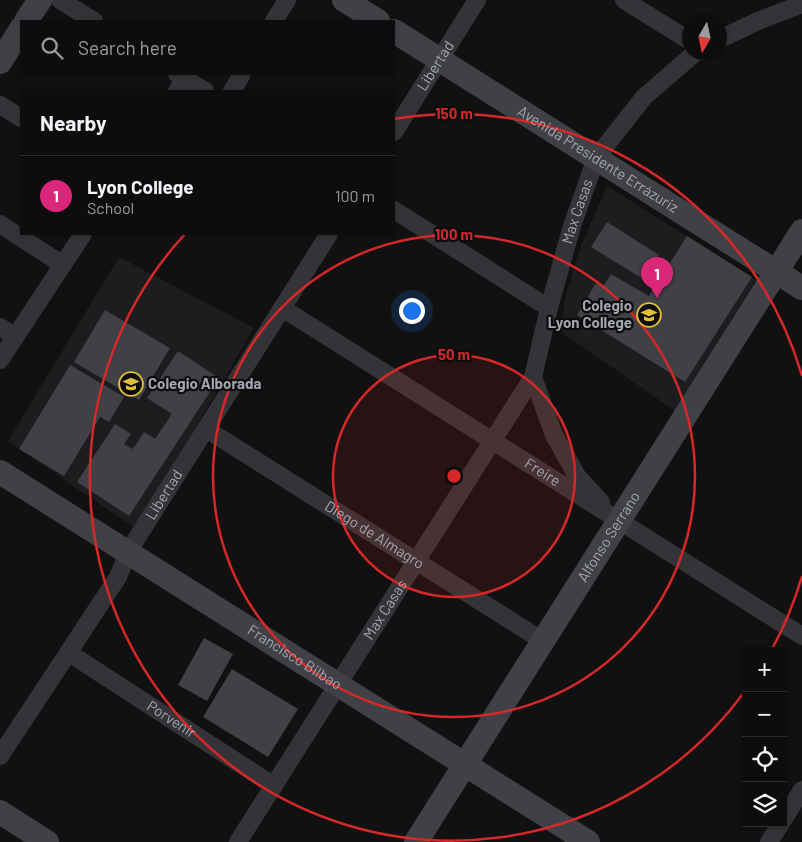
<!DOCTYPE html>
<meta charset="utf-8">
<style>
body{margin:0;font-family:Barlow,sans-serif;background:#1b1b1c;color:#f1f3f6}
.controls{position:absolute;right:15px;bottom:15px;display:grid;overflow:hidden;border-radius:0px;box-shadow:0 1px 4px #0004}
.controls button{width:45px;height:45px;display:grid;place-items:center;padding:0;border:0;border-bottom:1px solid #2d2d2e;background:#0d0d0e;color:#f1f3f6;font:25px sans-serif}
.compass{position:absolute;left:682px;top:15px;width:45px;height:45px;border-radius:50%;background:#0d0d0e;box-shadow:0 1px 4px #0004;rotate:189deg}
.you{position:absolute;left:411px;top:310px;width:18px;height:18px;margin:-12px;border:4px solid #fff;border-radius:50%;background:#1a73e8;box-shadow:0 0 0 8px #1a73e833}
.badge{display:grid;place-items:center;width:32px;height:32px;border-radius:50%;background:#db2777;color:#fff;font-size:16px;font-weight:700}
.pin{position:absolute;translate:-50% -41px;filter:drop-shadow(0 1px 2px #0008)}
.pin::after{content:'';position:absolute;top:26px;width:18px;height:15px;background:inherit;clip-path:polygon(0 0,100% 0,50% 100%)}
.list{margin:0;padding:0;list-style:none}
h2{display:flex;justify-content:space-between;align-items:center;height:65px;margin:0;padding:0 20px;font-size:21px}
h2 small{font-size:16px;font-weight:400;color:#9a9c9e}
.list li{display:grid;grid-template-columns:32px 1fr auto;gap:15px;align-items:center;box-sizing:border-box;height:80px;padding:0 20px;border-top:1px solid #2d2d2e}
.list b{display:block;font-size:19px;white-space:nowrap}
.list p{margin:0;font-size:16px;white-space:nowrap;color:#9a9c9e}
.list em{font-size:16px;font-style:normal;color:#9a9c9e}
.icon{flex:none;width:28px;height:28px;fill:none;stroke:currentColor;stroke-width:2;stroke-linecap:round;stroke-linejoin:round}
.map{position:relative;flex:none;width:802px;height:842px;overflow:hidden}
.search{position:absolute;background:#0d0d0e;box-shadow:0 1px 4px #0004;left:20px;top:20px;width:375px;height:55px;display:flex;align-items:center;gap:12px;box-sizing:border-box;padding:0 18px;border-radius:0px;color:#9a9c9e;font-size:19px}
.panel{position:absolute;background:#0d0d0e;box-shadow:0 1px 4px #0004;left:20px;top:90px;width:375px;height:145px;border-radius:0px}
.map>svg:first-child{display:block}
.built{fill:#1d1d1f}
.building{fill:#404145}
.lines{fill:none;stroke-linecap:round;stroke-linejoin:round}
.street{stroke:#343438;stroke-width:18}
.secondary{stroke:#404146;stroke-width:24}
.ring{fill:none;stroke:#d62828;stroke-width:2.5}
.labels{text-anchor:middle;stroke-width:4.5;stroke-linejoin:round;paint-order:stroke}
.street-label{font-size:15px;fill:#a3a6b1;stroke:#0c0c0d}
.poi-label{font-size:15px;font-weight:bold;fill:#a3a6b1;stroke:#0c0c0d;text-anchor:end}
.centre{fill:#d62828;stroke:#0c0c0d;stroke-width:2.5}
.ring-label{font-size:15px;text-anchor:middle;font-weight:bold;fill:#d62828;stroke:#0c0c0d;stroke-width:4.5;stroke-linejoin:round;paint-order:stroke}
</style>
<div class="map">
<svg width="802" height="842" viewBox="0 0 802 842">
<rect width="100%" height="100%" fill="#111112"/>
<path class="built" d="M607,186L756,280L675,411L561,332L565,298L581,246Z
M119,257L254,328L136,529L8,441Z"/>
<path class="building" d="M607,222L659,255L643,279L591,247Z
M687,236L752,277L685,382L577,315L596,283L603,287L611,274L649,296Z
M105,310L170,348L139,400L74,362Z
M178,351L219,378L129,516L77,482L115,424L131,434L124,444L133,449L144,432L155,439L172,414L147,398Z
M70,365L124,397L109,422L100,417L64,476L19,449Z
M204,638L233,654L207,701L178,685Z
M232,669L298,709L268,757L203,717Z"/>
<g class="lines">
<g class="street">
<path d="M60,0L94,21"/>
<path d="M624,0L690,41"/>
<path d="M274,21L287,0"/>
<path d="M720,39L758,21L802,4"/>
<path d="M177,74L205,91"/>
<path d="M177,91L185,79"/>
<path d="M232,91L242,74"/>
<path d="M0,105L21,118"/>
<path id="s1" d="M394,132L477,0"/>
<path d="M394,210L549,308"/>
<path d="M0,224L63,265"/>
<path id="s2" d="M282,308L802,636"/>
<path d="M0,327L15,336"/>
<path d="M0,360L83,234"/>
<path d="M533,377L554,435L577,476L601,502"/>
<path id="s3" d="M206,429L543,641"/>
<path id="s4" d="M69,653L274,786"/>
<path id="s5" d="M0,756L118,577L128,552L329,234"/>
<path d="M783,820L802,790"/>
<path id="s6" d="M238,842L533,377L549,308L572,226L596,158L644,97L696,52"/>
<path d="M769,842L781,823"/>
</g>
<g class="secondary">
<path d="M344,0L378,21"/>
<path d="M26,21L40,0"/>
<path id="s7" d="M394,31L802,288"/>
<path d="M0,62L21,29"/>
<path id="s8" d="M0,472L588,842"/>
<path d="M0,812L47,842"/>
<path id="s9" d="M416,842L802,231"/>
</g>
</g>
<circle cx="454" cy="476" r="121" fill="#d62828" fill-opacity=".12"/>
<g class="ring">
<circle cx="454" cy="476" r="121"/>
<circle cx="454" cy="476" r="241"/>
<path d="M802 576A362 362 0 0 1 772 649M745 691A362 362 0 1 1 185 234M394 119A362 362 0 0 1 802 376"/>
</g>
<defs>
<g id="school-ring" transform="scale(1.25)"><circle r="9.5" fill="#0c0c0d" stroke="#dfbf3b" stroke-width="1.5"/><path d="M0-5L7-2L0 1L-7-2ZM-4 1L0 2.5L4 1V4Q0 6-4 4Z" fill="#dfbf3b"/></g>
</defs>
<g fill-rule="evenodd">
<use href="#school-ring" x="649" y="315"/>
<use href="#school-ring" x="131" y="384"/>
</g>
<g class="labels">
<g class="street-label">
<text dy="5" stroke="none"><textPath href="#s1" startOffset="78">Libertad</textPath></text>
<text dy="5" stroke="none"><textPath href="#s7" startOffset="241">Avenida Presidente Errázuriz</textPath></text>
<text dy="5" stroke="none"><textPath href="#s6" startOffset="722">Max Casas</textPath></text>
<text dy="5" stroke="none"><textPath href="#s2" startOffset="308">Freire</textPath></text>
<text dy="5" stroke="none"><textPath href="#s5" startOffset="309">Libertad</textPath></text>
<text dy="5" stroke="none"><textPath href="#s3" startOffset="199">Diego de Almagro</textPath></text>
<text dy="5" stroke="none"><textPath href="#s9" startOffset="361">Alfonso Serrano</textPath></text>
<text dy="5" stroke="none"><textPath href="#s6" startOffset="275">Max Casas</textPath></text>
<text dy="5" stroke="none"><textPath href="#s8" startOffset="348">Francisco Bilbao</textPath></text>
<text dy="5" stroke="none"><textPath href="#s4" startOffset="122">Porvenir</textPath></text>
</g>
<g class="poi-label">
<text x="632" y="311">Colegio<tspan x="632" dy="17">Lyon College</tspan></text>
<text x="148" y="389" text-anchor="start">Colegio Alborada</text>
</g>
</g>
<circle cx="454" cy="476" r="8" class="centre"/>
<g class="ring-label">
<text x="454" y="119">150 m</text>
<text x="454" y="240">100 m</text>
<text x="454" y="360">50 m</text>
</g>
</svg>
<div class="controls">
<button>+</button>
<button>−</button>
<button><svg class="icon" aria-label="locate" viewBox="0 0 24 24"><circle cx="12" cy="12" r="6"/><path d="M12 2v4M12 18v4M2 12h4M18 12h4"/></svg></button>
<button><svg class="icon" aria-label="layers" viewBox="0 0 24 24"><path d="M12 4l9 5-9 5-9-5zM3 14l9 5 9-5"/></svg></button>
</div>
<svg class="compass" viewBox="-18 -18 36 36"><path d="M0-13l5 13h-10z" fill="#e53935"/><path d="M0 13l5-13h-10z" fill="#9a9c9e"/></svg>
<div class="you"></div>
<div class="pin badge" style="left:657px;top:298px">1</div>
<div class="search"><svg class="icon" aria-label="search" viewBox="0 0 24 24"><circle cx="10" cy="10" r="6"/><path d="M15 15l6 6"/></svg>Search here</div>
<section class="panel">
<h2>Nearby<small></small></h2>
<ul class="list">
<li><span class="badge">1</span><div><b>Lyon College</b><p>School</p></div><em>100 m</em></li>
</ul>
</section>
</div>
